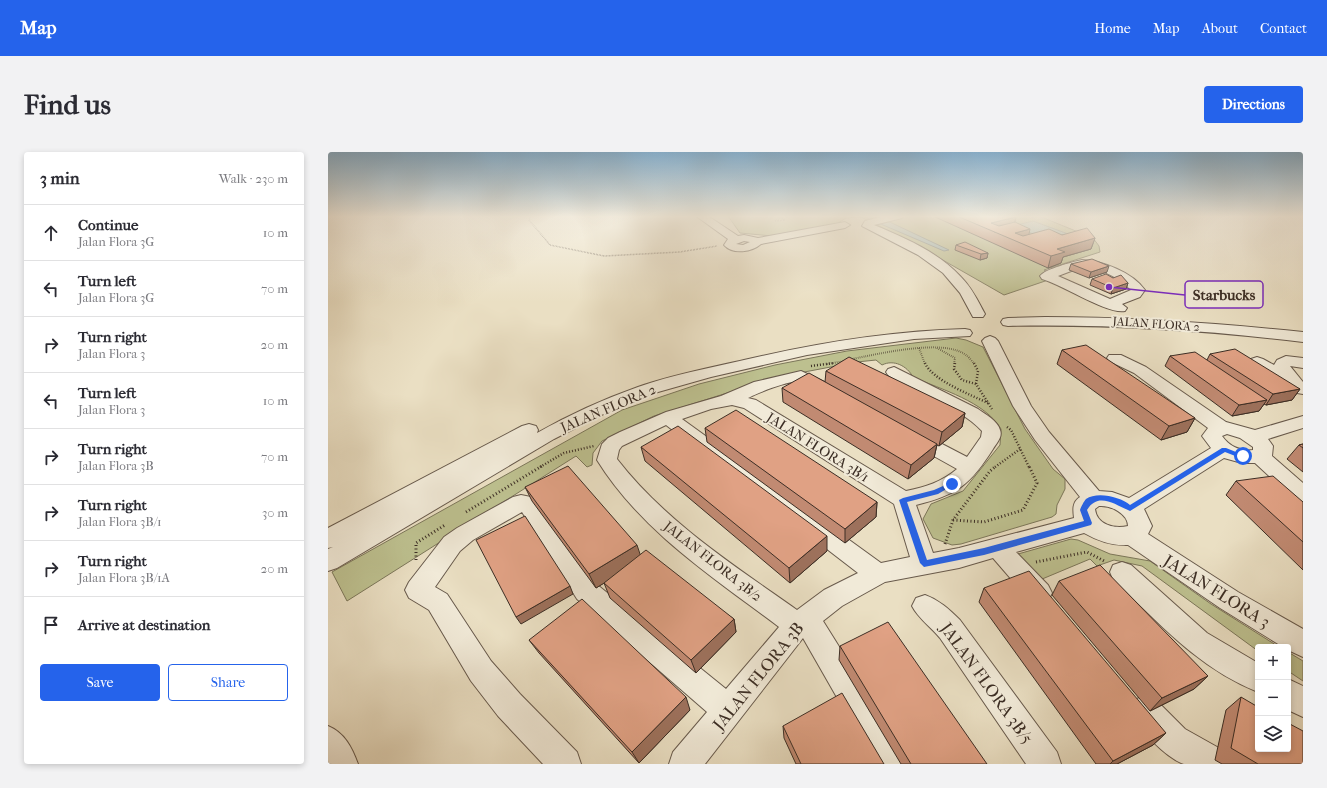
<!DOCTYPE html>
<meta charset="utf-8">
<style>
body{margin:0;font-family:"IM FELL French Canon",serif;background:#f2f2f3;color:#2b2b33}
.controls{position:absolute;right:12px;bottom:12px;display:grid;overflow:hidden;border-radius:4px;box-shadow:0 2px 6px #0003}
.controls button{width:36px;height:36px;display:grid;place-items:center;padding:0;border:0;border-bottom:1px solid #e1e1e2;background:#fff;color:#2b2b33;font:20px sans-serif}
.stop{position:absolute;width:12px;height:12px;margin:-9px;border:3px solid #2563eb;border-radius:50%;background:#fff}
.stop.end{background:#2563eb;border-color:#fff;box-shadow:0 1px 4px #0008}
.list{margin:0;padding:0;list-style:none}
h2{display:flex;justify-content:space-between;align-items:center;height:52px;margin:0;padding:0 16px;font-size:17px}
h2 small{font-size:13px;font-weight:400;color:#7c7c81}
.list li{display:grid;grid-template-columns:26px 1fr auto;gap:12px;align-items:center;box-sizing:border-box;height:56px;padding:0 16px;border-top:1px solid #e1e1e2}
.list b{display:block;font-size:15px;white-space:nowrap}
.list p{margin:0;font-size:13px;white-space:nowrap;color:#7c7c81}
.list em{font-size:13px;font-style:normal;color:#7c7c81}
.actions{display:flex;gap:8px;padding:12px 16px}
.actions a{flex:1;padding:9px 0;border:1px solid #2563eb;border-radius:4px;text-align:center;font-size:14px;color:#2563eb}
.actions .main{background:#2563eb;color:#fff}
.icon{flex:none;width:22px;height:22px;fill:none;stroke:currentColor;stroke-width:2;stroke-linecap:round;stroke-linejoin:round}
.map{position:relative;flex:none;width:975px;height:612px;overflow:hidden;border-radius:4px}
header{display:flex;align-items:center;gap:24px;box-sizing:border-box;height:56px;padding:0 20px;background:#2563eb;color:#fff}
header strong{font-size:19px}
nav{display:flex;gap:22px;margin-inline-start:auto;font-size:14px}
.intro{display:flex;align-items:center;justify-content:space-between;box-sizing:border-box;height:96px;padding:0 24px}
h1{margin:0;font-size:28px}
.button{padding:10px 18px;border-radius:4px;background:#2563eb;color:#fff;font-size:14px;font-weight:700}
main{display:flex;gap:24px;padding:0 24px}
aside{flex:1;background:#fff;border-radius:4px;box-shadow:0 2px 6px #0003}
.map>svg:first-child{display:block}
.green{fill:#bdc08f;stroke:#7c775a}
.water{fill:#9cbabe;stroke:#768281}
.lines{fill:none;stroke-linecap:round;stroke-linejoin:round}
.minor-casing{stroke:#685a4c;stroke-width:2}
.path-far3{stroke:#3c2e25;stroke-width:1.5;stroke-dasharray:0.5 1;stroke-linecap:butt}
.path-far2{stroke:#3c2e25;stroke-width:2;stroke-dasharray:0.5 1.5;stroke-linecap:butt}
.path-far1{stroke:#3c2e25;stroke-width:2.5;stroke-dasharray:1 2;stroke-linecap:butt}
.path{stroke:#3c2e25;stroke-width:3;stroke-dasharray:1 2.5;stroke-linecap:butt}
.minor{fill:#f1ead8;fill-rule:evenodd}
.wall{fill:#c18a72;stroke:#3c2e25}
.shaded-wall{fill:#9d715c;stroke:#3c2e25}
.building{fill:#e0a184;stroke:#3c2e25}
.route{fill:#2563eb}
.labels{text-anchor:middle;stroke-width:4;stroke-linejoin:round;paint-order:stroke}
.far-street-label{font-size:12px;fill:#3c2e25;stroke:#f1ead8}
.street-label{font-size:14px;fill:#3c2e25;stroke:#f1ead8}
.near-street-label{font-size:17px;fill:#3c2e25;stroke:#f1ead8}
.leader{fill:none;stroke:#7b2cbf;stroke-width:1.5}
.callout-dot{fill:#7b2cbf;stroke:#f1ead8;stroke-width:1.5}
.callout{fill:#f1ead8;stroke:#7b2cbf;stroke-width:1.5}
.callout-label{font-size:15px;text-anchor:middle;font-weight:bold;fill:#3c2e25}
</style>
<header>
<strong>Map</strong>
<nav><a>Home</a><a>Map</a><a>About</a><a>Contact</a></nav>
</header>
<div class="intro"><h1>Find us</h1><a class="button">Directions</a></div>
<main>
<aside>
<h2>3 min<small>Walk · 230 m</small></h2>
<ul class="list">
<li><svg class="icon" aria-label="ahead" viewBox="0 0 24 24"><path d="M12 20V5M6 11l6-6 6 6"/></svg><div><b>Continue</b><p>Jalan Flora 3G</p></div><em>10 m</em></li>
<li><svg class="icon" aria-label="left" viewBox="0 0 24 24"><path d="M17 20v-9H6M10 6l-5 5 5 5"/></svg><div><b>Turn left</b><p>Jalan Flora 3G</p></div><em>70 m</em></li>
<li><svg class="icon" aria-label="right" viewBox="0 0 24 24"><path d="M7 20v-9h11M14 6l5 5-5 5"/></svg><div><b>Turn right</b><p>Jalan Flora 3</p></div><em>20 m</em></li>
<li><svg class="icon" aria-label="left" viewBox="0 0 24 24"><path d="M17 20v-9H6M10 6l-5 5 5 5"/></svg><div><b>Turn left</b><p>Jalan Flora 3</p></div><em>10 m</em></li>
<li><svg class="icon" aria-label="right" viewBox="0 0 24 24"><path d="M7 20v-9h11M14 6l5 5-5 5"/></svg><div><b>Turn right</b><p>Jalan Flora 3B</p></div><em>70 m</em></li>
<li><svg class="icon" aria-label="right" viewBox="0 0 24 24"><path d="M7 20v-9h11M14 6l5 5-5 5"/></svg><div><b>Turn right</b><p>Jalan Flora 3B/1</p></div><em>30 m</em></li>
<li><svg class="icon" aria-label="right" viewBox="0 0 24 24"><path d="M7 20v-9h11M14 6l5 5-5 5"/></svg><div><b>Turn right</b><p>Jalan Flora 3B/1A</p></div><em>20 m</em></li>
<li><svg class="icon" aria-label="arrive" viewBox="0 0 24 24"><path d="M6 21V4h12l-3 4 3 4H6"/></svg><div><b>Arrive at destination</b></div></li>
</ul>
<div class="actions"><a class="main">Save</a><a>Share</a></div>
</aside>
<div class="map">
<svg width="975" height="612" viewBox="0 0 975 612">
<rect width="100%" height="100%" fill="#eadfc3"/>
<filter id="stains"><feTurbulence type="fractalNoise" baseFrequency=".005" numOctaves="4"/><feColorMatrix values="0 0 0 0 .2 0 0 0 0 .09 0 0 0 0 .02 0 0 0 .5 -.17"/></filter>
<radialGradient id="worn" r=".72"><stop offset=".6" stop-color="#630" stop-opacity="0"/><stop offset="1" stop-color="#630" stop-opacity=".3"/></radialGradient>
<path class="green" d="M400,64H711L765,86L771,94L772,100L716,118L729,125L676,143L585,91L533,65L518,66L505,74L444,84L412,81Z
M628,186L638,188L655,195L697,277L725,317L737,327V337L729,353L728,362L724,365L633,392L624,393L605,386L595,367L603,352L635,339L672,293L673,277C656,249 614,238 585,225C579,214 566,207 554,213L548,208L529,210L450,225L326,264L274,289L265,301L264,313L259,315L248,304L19,449L4,420L294,258L371,232L447,213L519,199Z
M743,387L750,388L782,402L822,409L883,452L951,495H930V499L814,414L786,408L769,414L762,407L707,430L683,404Z
M960,500L975,509V529L960,519Z"/>
<path class="water" d="M534,64H549L621,98L616,99Z
M705,69L751,86L731,92L685,74Z"/>
<g class="lines">
<g class="minor-casing">
<path id="minor" d="M368,64H380L410,84L416,83L430,86L517,70L522,73L517,76L433,92C424,100 405,103 396,93L400,87ZM416,89L422,90L415,93L408,92Z
M556,64H575L574,66L546,73C577,86 610,100 633,125C644,136 650,149 657,162L655,165H645L632,141L615,121L590,103L534,74L537,69Z
M754,108C775,109 804,120 817,138L812,145L794,152L799,156L797,159C780,163 733,132 714,127L712,124C717,117 745,110 754,108ZM751,116C769,113 791,126 803,138L782,147L730,124Z
M717,165C803,165 889,171 975,180V190C877,178 779,172 680,174L675,173L673,170L675,167L680,166Z
M637,177L642,178L644,181L642,184L586,187L479,203L383,225L323,242L271,264L226,287L9,416L0,419V397L5,395L0,396V376L194,274L201,272L208,274L210,278L209,281C241,263 276,247 310,235C344,223 381,216 416,208C489,191 562,179 637,177Z
M662,184L667,186L670,189L703,254L721,280L771,339L784,340L801,346L883,296L874,284L880,276L806,221L781,209L779,206L781,203H793L818,215L898,270L927,278L975,264V276L940,287L945,294L944,304L975,331V351L967,348L927,311H914L896,306L816,357L824,374L820,382L910,440L975,477V505L960,498V495H955L892,456L800,393C784,394 770,389 756,381L688,400L720,433L724,441L720,449L711,452L702,449L665,406L631,416L557,430L514,454L495,469L577,600L581,612H547L475,486L377,612H341L345,600L379,560L249,447L194,360L145,388L132,399L107,435L119,442L163,509L192,542L249,600L253,612H215L170,564L143,529L101,458L81,446L77,438L81,430L116,385L129,376L185,345L193,343L208,346L267,431L398,537L451,475C386,426 313,379 269,308L274,292L280,286L292,280L338,260L393,244L426,230L473,219L503,233L506,237L503,241C489,244 484,232 471,230C462,228 429,241 420,246L428,248L578,339C597,335 614,330 629,317L577,288L574,284L577,280L584,278L591,280L639,305L653,285L654,279C629,252 589,245 560,223L558,220L560,217L566,215L650,257C657,262 670,269 672,278C675,285 668,292 665,297C642,333 629,343 588,353L605,401L631,396L746,366C745,358 744,350 752,345L707,288L685,254L654,189L657,186ZM404,253L416,256L566,352L582,405L553,411L354,267L383,257ZM338,273L530,421L496,438L469,458C404,412 338,370 289,307L291,298L294,294ZM899,282L912,286L925,295V298C913,300 901,294 894,284ZM771,354C783,353 800,362 800,374C786,377 769,373 767,357Z
M958,204L975,206V216L962,214L975,230V242L969,241L923,213L921,210L923,207L929,205L935,207L946,213L949,208Z
M794,410L803,413L879,481L930,511V540C870,516 831,471 785,427L782,420L785,413Z
M597,443C611,448 621,457 632,468L729,600L733,612H698L612,486C603,475 590,466 584,454L588,446Z
M960,527L975,534V565L960,558Z
M817,544L828,548L857,577L898,600L902,612C891,612 866,612 856,612C839,607 808,575 802,559L806,548Z
M0,574C17,581 24,596 30,612H0Z"/>
</g>
<path class="path-far3" d="M203,64L201,68L222,93L276,104L352,100L389,94
M453,66L457,68L447,69L455,64"/>
<path class="path-far2" d="M591,196L597,212
M609,196L627,206L626,212
M524,207C551,202 615,186 638,203C641,205 644,209 646,212
M499,212L517,209"/>
<path class="path-far1" d="M597,211C604,228 643,243 660,251
M627,211L626,217L634,228L648,232
M646,211L650,219L648,232L664,257
M483,214L506,211
M679,275L683,278L701,315
M212,315L236,301L266,294
M667,315L692,297"/>
<path class="path" d="M138,360L214,314
M625,368L656,370L695,358L709,331L701,314
M617,392L625,368L662,319L668,314
M88,408V391L117,373
M708,410L759,400L778,410"/>
<use href="#minor" class="minor"/>
</g>
<path class="wall" d="M605,64H686L688,65L687,71L701,83H734L767,86L763,97L735,105L733,111L720,116Z
M628,93L660,101L659,106L652,108L627,98Z
M743,112L779,120L761,126L741,118Z
M785,126L800,131L798,137L783,142L762,133L764,127Z
M734,198L867,266L859,280L833,288L729,212Z
M882,202L972,237L964,248L938,253L936,252L931,259L904,264L837,214L842,204L879,208Z
M498,219L637,261L634,275L611,294L609,293L606,306L580,327L455,250L454,236L497,230Z
M377,276L549,350L548,365L517,391L379,290Z
M975,292V320L959,307L971,293Z
M313,295L499,399L462,431L317,309Z
M908,329L975,350V418L898,343Z
M197,335L312,403L406,467L408,480L368,521L282,446L276,431L268,436L204,349Z
M731,429L880,524L866,537L822,559L724,443Z
M656,436L838,581L825,593L789,612H768L651,450Z
M201,488L362,558L311,611L211,501Z
M512,494L659,612H573L511,508Z
M913,545L975,612H894L887,608L898,558Z
M455,574L556,612H468L456,586Z"/>
<path class="shaded-wall" d="M688,65L685,75L666,80L663,71Z
M702,77L700,87L687,81Z
M767,86L763,97L735,105L733,111L720,116L723,104L729,97Z
M660,101L659,106L652,108L653,102Z
M781,114L779,120L761,126L763,120Z
M800,131L798,137L783,142L785,136Z
M972,237L964,248L938,253L945,242Z
M939,248L931,259L904,264L911,253Z
M637,261L634,275L611,294L614,280Z
M867,266L859,280L833,288L841,274Z
M609,292L606,306L580,327L583,313Z
M549,350L548,365L517,391V377Z
M499,384V399L462,431L461,416Z
M309,393L314,408L268,436L261,422Z
M242,434L245,442L193,472L188,465Z
M406,467L408,480L368,521L363,508Z
M880,524L866,537L822,559L834,546Z
M358,545L362,558L311,611L304,600Z
M838,581L825,593L789,612H782L785,609Z"/>
<path class="building" d="M629,64H686L688,65L663,71L671,74L687,70L702,77L687,81L695,84L721,77L734,83L759,76L767,86L729,97L737,100L723,104Z
M637,90L660,101L653,102L628,93Z
M764,107L781,114L763,120L743,112Z
M778,122L785,126L793,123L800,131L785,136L764,127Z
M758,193L867,266L841,274L734,198Z
M907,197L972,237L945,242L882,202Z
M867,200L939,248L911,253L842,204Z
M521,205L637,261L614,280L498,219Z
M481,221L609,292L583,313L454,236Z
M408,258L549,350L517,377L377,276Z
M350,274L499,384L461,416L313,295Z
M975,292V296L971,293Z
M240,314L309,393L261,422L197,335Z
M945,324L975,350V390L908,329Z
M197,364L242,434L188,465L148,388Z
M318,398L406,467L363,508L276,431Z
M772,413L880,524L834,546L731,429Z
M701,419L838,581L785,609L656,436Z
M254,447L358,545L304,600L201,488Z
M560,470L659,612H583L512,494Z
M514,541L556,612H473L455,574Z
M913,545L930,555V597H960V571L975,579V612H930L903,596Z"/>
<linearGradient id="sky" x2="0" y2="1"><stop stop-color="#89b6d7"/><stop offset="0.43" stop-color="#f6f1e4"/><stop offset="1" stop-color="#f6f1e4" stop-opacity="0"/></linearGradient>
<rect width="975" height="150" fill="url(#sky)"/>
<path class="route" d="M894,296H898L918,304L915,307L897,300L802,359C788,353 770,339 759,358L764,371L763,373L656,403L596,415L592,411L571,348L575,346L606,338L624,330L627,332L610,342L579,350L599,408L656,396L756,369L752,358C753,355 756,349 758,347C769,339 793,345 802,353Z"/>
<g class="labels">
<g class="far-street-label">
<text transform="translate(828 172) rotate(4)" y="4">JALAN FLORA 2</text>
</g>
<g class="street-label">
<text transform="translate(280 256) rotate(-23)" y="5">JALAN FLORA 2</text>
<text transform="translate(490 295) rotate(32)" y="5">JALAN FLORA 3B/1</text>
<text transform="translate(385 409) rotate(38)" y="5">JALAN FLORA 3B/2</text>
</g>
<g class="near-street-label">
<text transform="translate(889 439) rotate(32)" y="6">JALAN FLORA 3</text>
<text transform="translate(430 524) rotate(-51)" y="6">JALAN FLORA 3B</text>
<text transform="translate(659 531) rotate(54)" y="6">JALAN FLORA 3B/5</text>
</g>
</g>
<path class="leader" d="M781 135L857 143"/>
<circle class="callout-dot" cx="781" cy="135" r="4"/>
<rect class="callout" x="857" y="129" width="78" height="27" rx="4"/>
<g class="callout-label">
<text x="896" y="148">Starbucks</text>
</g>
<rect width="100%" height="100%" filter="url(#stains)"/>
<rect width="100%" height="100%" fill="url(#worn)"/>
</svg>
<div class="controls">
<button>+</button>
<button>−</button>
<button><svg class="icon" aria-label="layers" viewBox="0 0 24 24"><path d="M12 4l9 5-9 5-9-5zM3 14l9 5 9-5"/></svg></button>
</div>
<div class="stop" style="left:915px;top:304px"></div>
<div class="stop end" style="left:624px;top:332px"></div>
</div>
</main>
